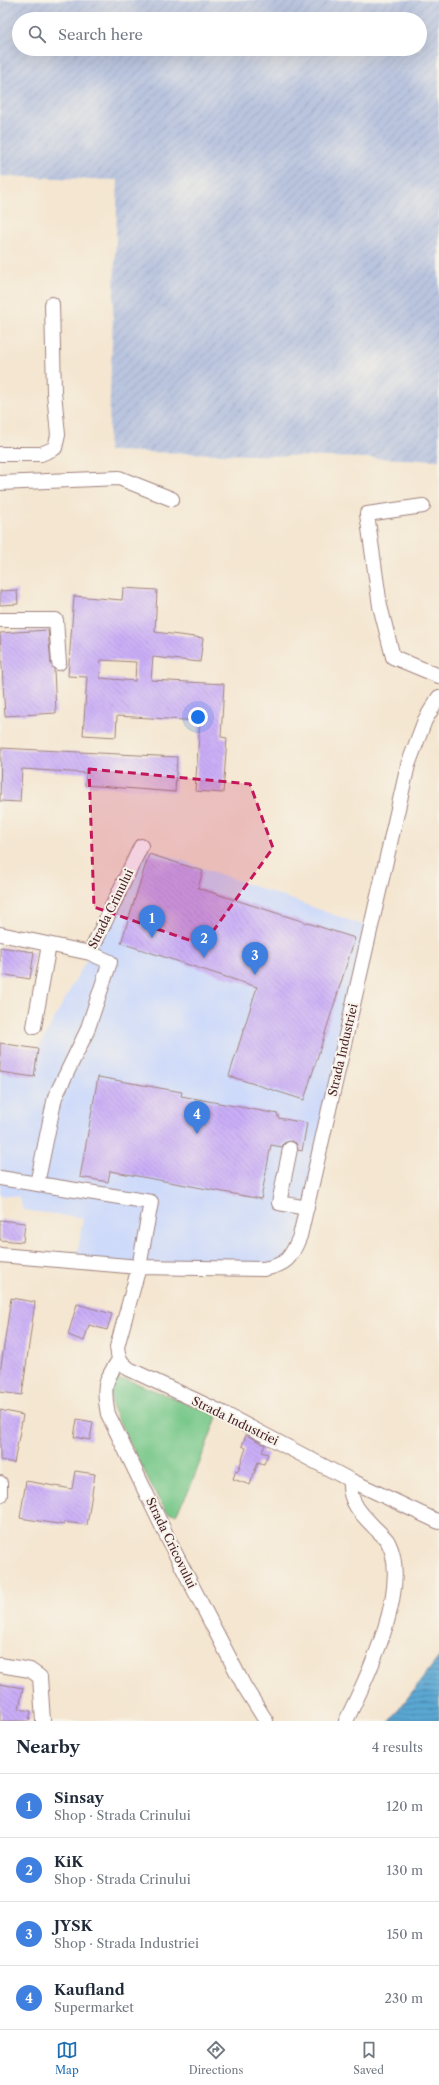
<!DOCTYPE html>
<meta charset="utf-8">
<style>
body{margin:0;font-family:"Libre Caslon Text",serif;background:#f2f2f3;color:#1f2937}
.you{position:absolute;left:198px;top:717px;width:14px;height:14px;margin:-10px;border:3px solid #fff;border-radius:50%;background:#1a73e8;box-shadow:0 0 0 6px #1a73e833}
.badge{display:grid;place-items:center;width:26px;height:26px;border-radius:50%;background:#1f6fb2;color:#fff;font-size:13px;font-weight:700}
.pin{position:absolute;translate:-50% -33px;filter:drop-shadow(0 1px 2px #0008)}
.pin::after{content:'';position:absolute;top:21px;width:14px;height:12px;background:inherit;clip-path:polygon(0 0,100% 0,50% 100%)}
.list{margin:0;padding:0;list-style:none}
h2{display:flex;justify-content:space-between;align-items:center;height:52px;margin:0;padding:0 16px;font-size:17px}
h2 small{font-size:13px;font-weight:400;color:#747a83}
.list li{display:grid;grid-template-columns:26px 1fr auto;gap:12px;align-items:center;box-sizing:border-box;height:64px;padding:0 16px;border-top:1px solid #e0e1e3}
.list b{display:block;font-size:15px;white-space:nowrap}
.list p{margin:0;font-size:13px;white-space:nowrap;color:#747a83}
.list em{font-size:13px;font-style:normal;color:#747a83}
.icon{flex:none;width:22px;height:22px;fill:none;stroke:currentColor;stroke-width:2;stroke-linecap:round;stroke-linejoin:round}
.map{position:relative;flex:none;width:439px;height:1721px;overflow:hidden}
.search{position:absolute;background:#fff;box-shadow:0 4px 16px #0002;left:12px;right:12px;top:12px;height:44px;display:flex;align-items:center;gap:10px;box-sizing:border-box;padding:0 14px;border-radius:22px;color:#747a83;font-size:15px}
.sheet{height:308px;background:#fff}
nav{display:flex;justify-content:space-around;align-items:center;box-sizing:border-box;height:56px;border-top:1px solid #e0e1e3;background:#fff;font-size:11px;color:#747a83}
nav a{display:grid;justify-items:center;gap:2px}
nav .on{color:#1f6fb2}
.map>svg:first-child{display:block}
.built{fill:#cedafa}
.industrial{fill:url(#industrial-furrows);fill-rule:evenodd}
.grass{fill:#78c88a;stroke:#61745a}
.water{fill:url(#water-rules);stroke:#52637f}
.building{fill:url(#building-back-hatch);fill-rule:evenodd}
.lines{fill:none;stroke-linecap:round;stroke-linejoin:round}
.minor-casing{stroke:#9f827e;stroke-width:16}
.minor{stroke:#fff;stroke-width:14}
.marked{fill:#c2185b;fill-opacity:0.2;stroke:#c2185b;stroke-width:3;stroke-dasharray:8 5;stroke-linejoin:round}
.labels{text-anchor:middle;stroke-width:4;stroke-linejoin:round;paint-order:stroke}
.street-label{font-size:12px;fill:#4a1f2b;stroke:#f7f3e8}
</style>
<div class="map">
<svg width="439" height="1721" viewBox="0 0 439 1721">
<defs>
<pattern id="industrial-furrows" width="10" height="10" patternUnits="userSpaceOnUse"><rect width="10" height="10" fill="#b9c4de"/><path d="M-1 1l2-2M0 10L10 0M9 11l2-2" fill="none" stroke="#a1a8bf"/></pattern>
<pattern id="water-rules" width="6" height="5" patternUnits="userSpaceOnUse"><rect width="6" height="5" fill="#5aa7d3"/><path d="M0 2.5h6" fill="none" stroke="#4c87ab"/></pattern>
<pattern id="building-back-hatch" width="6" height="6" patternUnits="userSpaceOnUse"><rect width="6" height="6" fill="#c9adf7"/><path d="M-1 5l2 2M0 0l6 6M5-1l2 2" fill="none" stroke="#ae94d4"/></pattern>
</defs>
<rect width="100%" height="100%" fill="#f7f3e8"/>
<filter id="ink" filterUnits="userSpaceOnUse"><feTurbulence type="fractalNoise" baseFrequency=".025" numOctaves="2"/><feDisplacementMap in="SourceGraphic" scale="8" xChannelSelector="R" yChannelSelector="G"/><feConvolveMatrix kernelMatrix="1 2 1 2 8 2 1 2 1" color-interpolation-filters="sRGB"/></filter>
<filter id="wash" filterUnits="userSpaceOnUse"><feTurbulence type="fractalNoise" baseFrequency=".012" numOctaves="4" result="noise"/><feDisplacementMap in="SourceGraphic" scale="16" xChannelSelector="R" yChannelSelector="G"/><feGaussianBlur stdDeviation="0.9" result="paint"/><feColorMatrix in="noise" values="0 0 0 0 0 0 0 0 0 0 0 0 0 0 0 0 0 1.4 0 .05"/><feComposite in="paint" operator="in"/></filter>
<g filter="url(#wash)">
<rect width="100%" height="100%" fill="#f4e6d0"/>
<path class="built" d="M141,846L371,928L300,1236L278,1266L76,1262L83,1218L23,1210L19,1197L0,1195V1072L34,1077L38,1049L90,953Z"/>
<path class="industrial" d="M0,0H439V460L108,451L118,180L0,176ZM19,19H420V49H19Z"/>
<path class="grass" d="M119,1380H128L211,1413L217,1417L190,1488L176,1514L168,1513L159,1500L113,1410L110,1392L114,1382Z"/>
<path class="water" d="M439,1657V1721H390Z"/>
<g id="blocks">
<path class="building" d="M123,588L157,590L155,632L203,638L200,662L153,657L151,680L224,684L221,737L227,738L223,793L195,791L200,721L117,716L116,737L83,735L87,677L68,676L74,596L122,600ZM101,660L136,662L135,681L100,678Z
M17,590L18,604L0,605V591Z
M48,630L51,664L54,669L56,713L5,716L0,633Z
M1,748L177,757L175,792L85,785L86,773L22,769L20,802L0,801Z
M149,854L203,871L198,888L355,938L304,1100L229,1076L257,987L121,943Z
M0,947L34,952L30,979L0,974Z
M0,1043L38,1049L34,1077L0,1072Z
M98,1077L182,1092L181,1096L278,1114V1118L307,1123L302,1151L298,1150L296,1143L291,1141L284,1143L282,1147L271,1145L261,1199L110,1171L108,1182L80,1177Z
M0,1220L25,1223L23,1242L0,1240Z
M11,1298L35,1302L22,1395L0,1392V1373Z
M77,1304L112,1314L107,1330L89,1325L84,1341L68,1335Z
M0,1410L23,1415L14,1463L0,1460Z
M77,1419L93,1422L90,1440L74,1437Z
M246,1435L265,1445L262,1452L268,1454L264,1464L258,1462L250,1485L233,1479L236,1470L238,1471L246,1448L242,1446Z
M75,1471L95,1474L87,1525L64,1522V1525L20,1518L26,1481L72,1489Z
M0,1684L23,1688L19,1709L31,1711L29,1721H0Z"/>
</g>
</g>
<g filter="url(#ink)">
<use href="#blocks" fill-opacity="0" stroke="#9f827e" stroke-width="1"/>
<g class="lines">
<g class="minor-casing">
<path id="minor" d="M0,454H41L55,448L58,435L54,392L52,304
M0,483L119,478L172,499
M423,506L367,514L380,606L393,657L439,676
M0,620H56L59,663
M0,934L90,953L110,962L87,1031L55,1097L37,1184
M90,953L141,846
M34,1027L49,945
M290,1149L279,1203L307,1208
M0,1178L151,1202L139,1267L117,1347L119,1360L129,1369L223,1413L350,1480L439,1522
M0,1255L139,1267L263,1269C287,1265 291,1258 300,1236L408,765L425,720L439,697
M119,1360C104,1381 103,1388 108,1414L174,1551L244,1686L266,1721
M0,1483V1495
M0,1665L30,1670L40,1677L43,1721
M346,1721C366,1680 412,1587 388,1542C386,1538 381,1534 378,1531C363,1516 348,1503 350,1480"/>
</g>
<use href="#minor" class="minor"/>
</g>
</g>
<path class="marked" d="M89,769L250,784L273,848L203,945L94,907Z"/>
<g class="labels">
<g class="street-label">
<text transform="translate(111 909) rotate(-64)" y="4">Strada Crinului</text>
<text transform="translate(343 1050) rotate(-77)" y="4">Strada Industriei</text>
<text transform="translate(235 1421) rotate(26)" y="4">Strada Industriei</text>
<text transform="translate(171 1543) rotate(64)" y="4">Strada Cricovului</text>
</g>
</g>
</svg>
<div class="you"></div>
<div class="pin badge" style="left:152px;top:938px;background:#3f7fe0">1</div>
<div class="pin badge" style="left:204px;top:958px;background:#3f7fe0">2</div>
<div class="pin badge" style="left:255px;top:975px;background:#3f7fe0">3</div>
<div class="pin badge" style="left:197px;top:1134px;background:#3f7fe0">4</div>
<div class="search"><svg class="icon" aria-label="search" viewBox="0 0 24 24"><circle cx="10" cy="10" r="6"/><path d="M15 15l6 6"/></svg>Search here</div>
</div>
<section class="sheet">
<h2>Nearby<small>4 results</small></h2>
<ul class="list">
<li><span class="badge" style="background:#3f7fe0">1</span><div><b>Sinsay</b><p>Shop · Strada Crinului</p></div><em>120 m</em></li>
<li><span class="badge" style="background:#3f7fe0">2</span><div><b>KiK</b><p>Shop · Strada Crinului</p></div><em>130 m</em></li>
<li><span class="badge" style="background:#3f7fe0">3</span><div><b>JYSK</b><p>Shop · Strada Industriei</p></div><em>150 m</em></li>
<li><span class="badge" style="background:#3f7fe0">4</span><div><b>Kaufland</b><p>Supermarket</p></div><em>230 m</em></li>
</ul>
</section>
<nav>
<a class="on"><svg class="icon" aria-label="map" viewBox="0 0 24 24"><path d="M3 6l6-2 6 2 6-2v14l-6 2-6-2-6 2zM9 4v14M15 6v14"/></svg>Map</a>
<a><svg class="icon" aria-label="directions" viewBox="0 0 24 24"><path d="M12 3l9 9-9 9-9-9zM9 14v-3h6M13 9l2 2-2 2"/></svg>Directions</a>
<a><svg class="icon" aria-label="saved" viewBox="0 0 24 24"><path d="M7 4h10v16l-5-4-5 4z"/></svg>Saved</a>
</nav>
